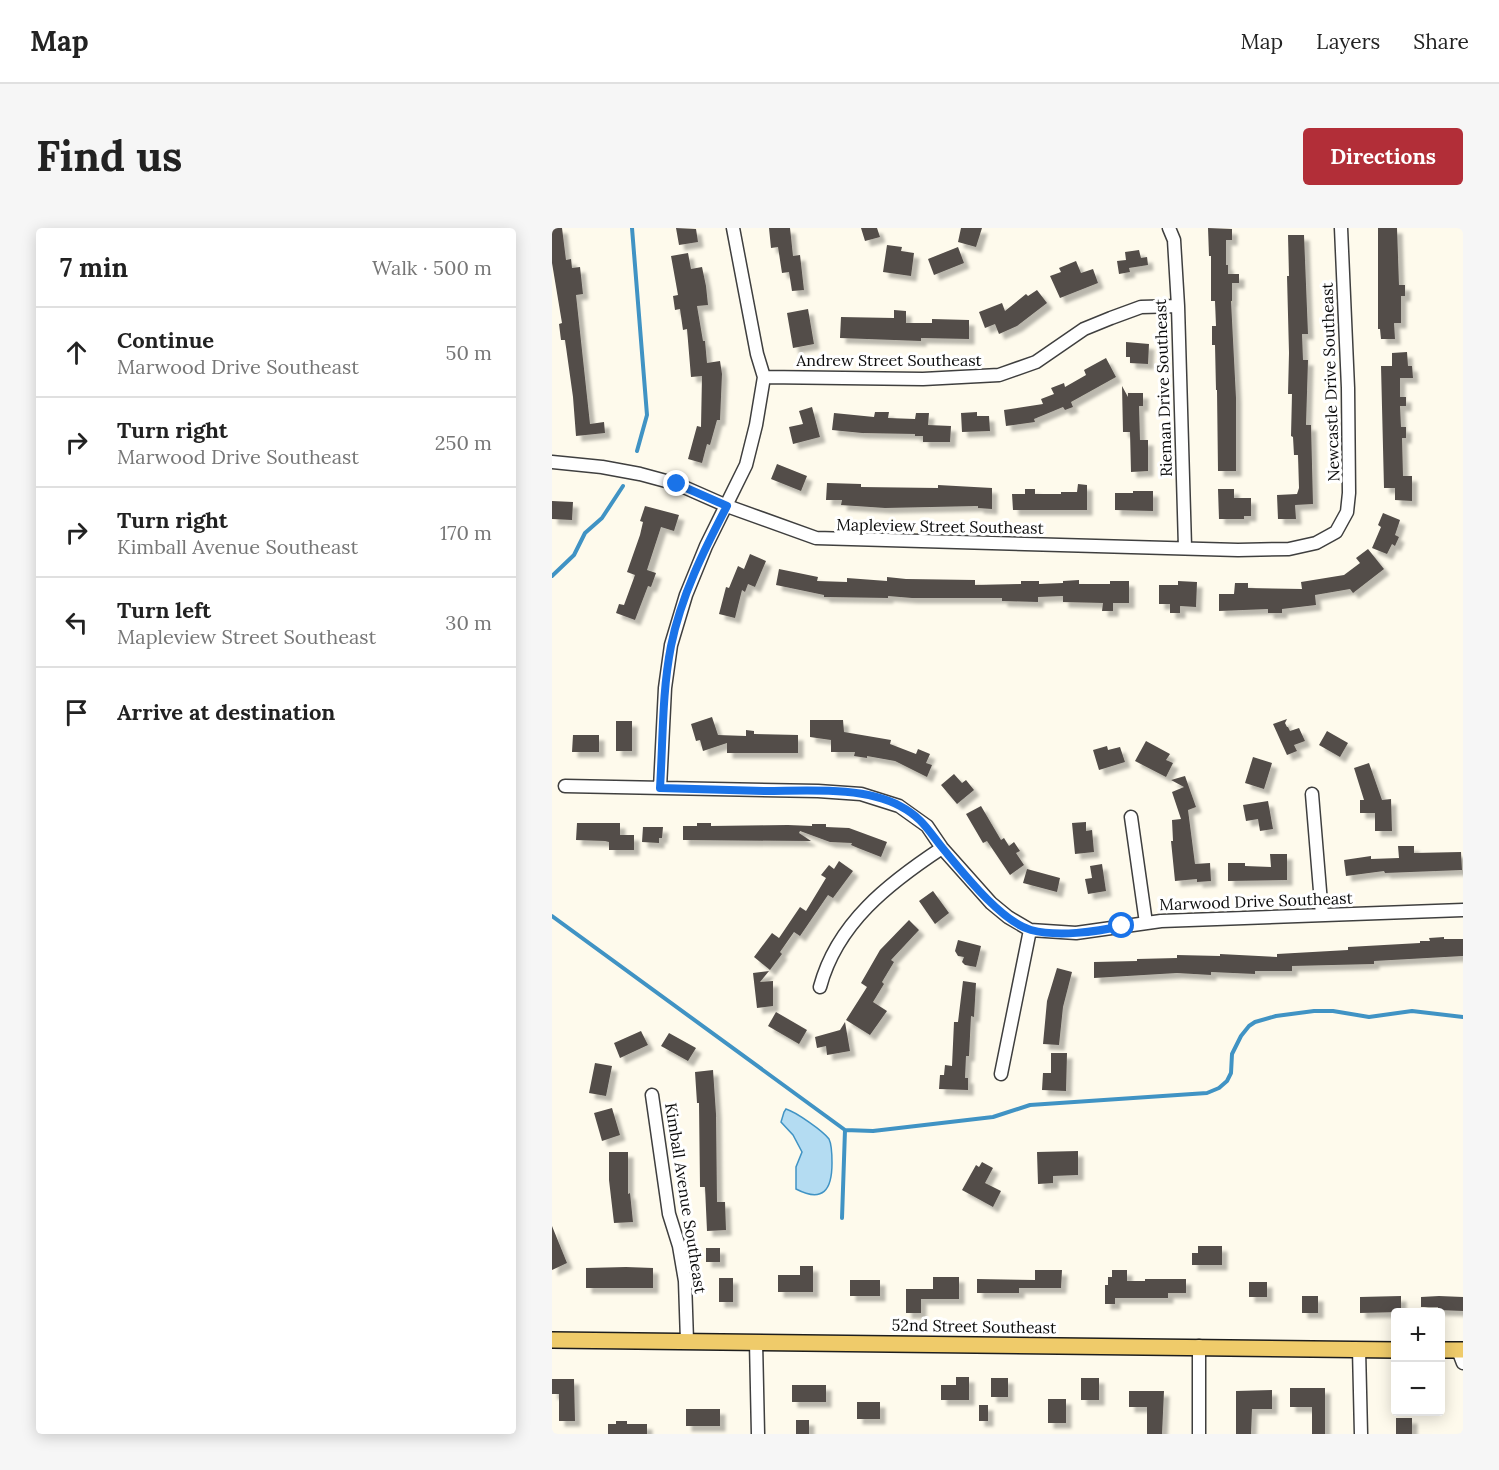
<!DOCTYPE html>
<meta charset="utf-8">
<style>
body{margin:0;font-family:Lora,serif;background:#f6f6f6;color:#222}
.controls{position:absolute;right:18px;bottom:18px;display:grid;overflow:hidden;border-radius:6px;box-shadow:0 3px 15px #0003}
.controls button{width:54px;height:54px;display:grid;place-items:center;padding:0;border:0;border-bottom:2px solid #e0e0e0;background:#fff;color:#222;font:30px sans-serif}
.stop{position:absolute;width:18px;height:18px;margin:-14px;border:4px solid #1a73e8;border-radius:50%;background:#fff}
.stop.end{background:#1a73e8;border-color:#fff;box-shadow:0 2px 6px #0008}
.list{margin:0;padding:0;list-style:none}
h2{display:flex;justify-content:space-between;align-items:center;height:78px;margin:0;padding:0 24px;font-size:26px}
h2 small{font-size:20px;font-weight:400;color:#767676}
.list li{display:grid;grid-template-columns:39px 1fr auto;gap:18px;align-items:center;box-sizing:border-box;height:90px;padding:0 24px;border-top:2px solid #e0e0e0}
.list b{display:block;font-size:22px;white-space:nowrap}
.list p{margin:0;font-size:20px;white-space:nowrap;color:#767676}
.list em{font-size:20px;font-style:normal;color:#767676}
.icon{flex:none;width:33px;height:33px;fill:none;stroke:currentColor;stroke-width:2;stroke-linecap:round;stroke-linejoin:round}
.map{position:relative;flex:none;width:911px;height:1206px;overflow:hidden;border-radius:6px}
header{display:flex;align-items:center;gap:36px;box-sizing:border-box;height:84px;padding:0 30px;background:#fff;border-bottom:2px solid #e0e0e0}
header strong{font-size:28px}
nav{display:flex;gap:33px;margin-inline-start:auto;font-size:21px}
.intro{display:flex;align-items:center;justify-content:space-between;box-sizing:border-box;height:144px;padding:0 36px}
h1{margin:0;font-size:42px}
.button{padding:15px 27px;border-radius:6px;background:#b22e38;color:#fff;font-size:21px;font-weight:700}
main{display:flex;gap:36px;padding:0 36px}
aside{flex:1;background:#fff;border-radius:6px;box-shadow:0 3px 15px #0003}
.map>svg:first-child{display:block}
.water{fill:#b4dcf2;stroke:#4093c4;stroke-width:1.5}
.lines{fill:none;stroke-linecap:round;stroke-linejoin:round}
.stream{stroke:#4093c4;stroke-width:4}
.building{fill:#534d49;filter:url(#shadow)}
.minor-casing{stroke:#3f3f3f;stroke-width:15}
.major-casing{stroke:#1d1d1d;stroke-width:18}
.minor{stroke:#fff;stroke-width:12}
.major{stroke:#efcb6a;stroke-width:15}
.route{stroke:#1a73e8;stroke-width:8}
.labels{text-anchor:middle;stroke-width:6;stroke-linejoin:round;paint-order:stroke}
.street-label{font-size:16px;fill:#0c0c0c;stroke:#fff}
</style>
<header>
<strong>Map</strong>
<nav><a>Map</a><a>Layers</a><a>Share</a></nav>
</header>
<div class="intro"><h1>Find us</h1><a class="button">Directions</a></div>
<main>
<aside>
<h2>7 min<small>Walk · 500 m</small></h2>
<ul class="list">
<li><svg class="icon" aria-label="ahead" viewBox="0 0 24 24"><path d="M12 20V5M6 11l6-6 6 6"/></svg><div><b>Continue</b><p>Marwood Drive Southeast</p></div><em>50 m</em></li>
<li><svg class="icon" aria-label="right" viewBox="0 0 24 24"><path d="M7 20v-9h11M14 6l5 5-5 5"/></svg><div><b>Turn right</b><p>Marwood Drive Southeast</p></div><em>250 m</em></li>
<li><svg class="icon" aria-label="right" viewBox="0 0 24 24"><path d="M7 20v-9h11M14 6l5 5-5 5"/></svg><div><b>Turn right</b><p>Kimball Avenue Southeast</p></div><em>170 m</em></li>
<li><svg class="icon" aria-label="left" viewBox="0 0 24 24"><path d="M17 20v-9H6M10 6l-5 5 5 5"/></svg><div><b>Turn left</b><p>Mapleview Street Southeast</p></div><em>30 m</em></li>
<li><svg class="icon" aria-label="arrive" viewBox="0 0 24 24"><path d="M6 21V4h12l-3 4 3 4H6"/></svg><div><b>Arrive at destination</b></div></li>
</ul>
</aside>
<div class="map">
<svg width="911" height="1206" viewBox="0 0 911 1206">
<defs>
<filter id="shadow"><feDropShadow dx="5.5" dy="5.5" stdDeviation="1.5" flood-color="#0004"/></filter>
</defs>
<rect width="100%" height="100%" fill="#fefaec"/>
<path class="water" d="M234,881C244,884 271,903 277,911C280,917 280,928 280,935C280,962 271,975 244,961V939L250,924L241,907L229,894L232,884Z"/>
<g class="lines">
<path class="stream" d="M80,0L95,187L85,223
M0,348L22,327L33,305L50,290L71,258
M0,688L293,902L321,903L441,889L478,877L655,865L667,860L675,853L679,845L680,826L689,808L697,798L703,794L724,788L762,783H781L817,789L860,783L911,789
M290,990L293,902"/>
</g>
<path class="building" d="M0,0H10L14,32L19,31L20,40L28,39L31,66L24,67L38,196L52,194L53,205L24,208L21,169L13,112H9L7,96L10,95L0,35Z
M124,0L144,1L146,14L127,17Z
M217,0H238L241,28L248,27L252,62L240,63L237,44L230,45L226,19L219,20Z
M309,0H325L328,9L313,13Z
M409,0H430L424,19L406,14Z
M656,0L680,1V12H674V37H676V46H687V55H680V73H679L684,170V243H666L665,162H664L663,117H660V98H664L663,73H659V28H657Z
M826,0H845L847,57H853V68H849V95H842L843,111H829L828,101H826Z
M736,7H752L756,106H750L751,132H756L754,197H759L761,276L743,277L744,291H726L725,267L745,266L747,260L746,227H742L741,209L739,208L740,166H736L737,125L735,48H737Z
M335,17L350,19L349,23L362,25L359,48L331,44Z
M406,19L412,35L382,47L376,31Z
M587,22L589,30L595,29L596,37L577,40L578,44L567,46L565,33L574,32L573,24Z
M136,25L139,41L150,39L154,58L156,77L145,78L151,113H153L155,135L168,133L170,146L168,192H165L158,217L155,216L150,235L136,231L145,198L149,199L150,148L139,149L135,101L131,102L128,81L123,82L121,68L126,67L119,28Z
M524,33L529,45L541,41L546,55L508,70L498,48L509,44L507,40Z
M485,62L495,75L465,98L447,106L443,96L433,100L427,84L450,75L453,83L474,66L476,68Z
M256,81L262,116L241,120L235,85Z
M342,82L354,83V95H380V91L417,92V111L369,110V113L288,110L289,89L342,90Z
M574,114L597,116L596,136L578,135V129H574Z
M855,124L856,138H860L861,150H848V169H854V178H848L849,199H854V210H850L851,248H860V273L843,272V260H832L829,138H840V125Z
M554,130L564,149L519,174L521,179L513,182L511,179L482,191L483,194L454,198L452,182L491,176L489,171L502,166L499,160L512,155L513,159L534,147L532,142Z
M570,158L576,169V165H591V178H587L588,212H596V243L579,244L578,204H571Z
M260,179L268,209L241,216L237,199L251,196L247,183Z
M323,184H337L336,190L363,191L364,185H377L376,197L399,198L398,214H371V208H363V206L310,205L280,202L282,185L322,189Z
M425,184V188H437L438,203L410,204L409,185Z
M225,236L255,248L249,263L219,251Z
M275,255L309,256V259L386,260V257L440,260V281L426,280V278L333,280L289,277L290,272H274Z
M526,256L535,257V282H461L460,266H473V261H483V266H509V264H525Z
M666,261H682V270H699V288H692V291H667Z
M581,263H601V283L563,282V265H581Z
M0,273L21,274L20,292L0,291Z
M93,278L127,287L122,303L109,299L95,342L104,345L99,359L96,358L83,392L64,385L67,376L72,377L83,347L75,344L88,307L91,294L88,293Z
M831,285L848,292L843,307L847,309L843,318L840,316L835,326L820,320L829,299L826,297Z
M816,321L832,341L801,365L798,361L763,367L764,377L730,381V385H716V381L667,383V366H682L683,355H696V360L750,361L749,354L792,347L808,335L804,330Z
M198,326L214,333L203,359L196,356L193,364L190,362L183,390L167,386L174,359L177,360L186,338L192,341Z
M227,341L266,349L265,353L295,354V350L335,353V349L354,351L423,352V357L469,356V353H487V356L511,355V353L527,352V356H558V353H577V375H561V383H550L551,375L511,374V368L486,369V374L450,373V370H360L336,368V370L272,369V367L224,357Z
M626,353L645,354L644,379L628,378V385H618V376H607V357H626Z
M160,489L166,507L194,508V502L202,503V506L246,507V525H175V515L151,523L148,512L144,513L139,496Z
M735,491L733,495L735,499H736L738,503L747,500L753,513L742,517L745,523L735,527L721,496Z
M258,492H291L292,504L339,512L338,516L364,526L366,521L378,526L374,535L380,537L375,549L343,533L315,528V530L302,528L303,524H279V512L258,509Z
M64,493H80V523H64Z
M775,503L796,515L788,529L767,517Z
M21,507H47V524H20Z
M594,513L618,526L614,532L621,535L614,549L583,533Z
M555,518L556,522L568,519L573,534L547,542L541,522Z
M701,529L720,535L712,561L693,555Z
M817,535L830,572L839,571L840,603H823V585H808V572H812L802,540Z
M402,546L410,555L414,552L422,562L405,576L389,557Z
M633,548L644,579L636,582L643,636L658,635L659,653L645,654V651L623,653L619,613H621L620,592L629,591L620,564L632,559L619,552Z
M716,573L721,601L708,603L706,591L694,593L691,577Z
M429,578L449,612L452,610L457,618L462,614L468,623L464,625L472,637L458,647L435,613L431,615L414,586Z
M534,594V603L540,602L542,624L523,626L520,595Z
M25,595H68V607H82V622H57V614L53,613L24,612Z
M145,595H159V598L236,597L260,598V596H274V599L297,600L335,614L329,629L306,620L299,617L300,615L278,614L248,603L247,605L259,613L131,612V598H145Z
M91,599H111L110,610H107V615L90,614Z
M846,618H862V625L909,624L910,642L833,645L832,643L794,648L792,632L819,628V631L847,630Z
M718,626H735V652L676,653V635H693V638L719,639Z
M287,633L301,643L281,670L276,667L248,708L242,704L228,724L230,726L218,742L202,729L220,705L227,710L248,679L254,683L274,650L269,647L277,637L282,641Z
M550,636L554,663L536,666L533,651L540,650L538,638Z
M475,641L508,650L505,664L471,655Z
M381,663L397,685L383,696L367,673Z
M357,692L367,702L339,732L342,734L330,754L332,756L321,774L335,783L318,807L294,792L315,759L309,755L328,722Z
M892,709V711H911V728L822,733V736L740,738V743H703V746L659,744V747L625,745L542,750V734L585,733V731L625,730V727L668,728V726L725,729V726L796,722V719L868,715V713H878L877,710Z
M406,712L429,718L424,739L413,737L410,734L412,729L406,728L403,723Z
M505,740L520,744L511,779L507,817L491,816L495,773Z
M217,743L208,754L221,753V778L205,780L201,745Z
M411,753L424,755L422,789L419,788L417,828H414L413,850H416V862L387,861L388,847H392L393,837L400,838L402,794H406Z
M224,784L255,802L247,816L216,798Z
M293,794L298,823L275,827L274,818L265,820L263,809L288,802Z
M89,803L96,817L68,830L62,815Z
M117,805L144,820L136,833L109,818Z
M499,825H515L514,863L490,862L491,845H499Z
M43,835L60,838L54,868L37,865Z
M161,842L164,886L165,974H173L174,1002L155,1003L153,959H148L147,875H145L143,844Z
M60,880L68,907L50,913L42,885Z
M526,923V947L501,948V955L486,956L485,924Z
M57,924H76V966L78,965L81,994L62,995L57,952Z
M430,934L441,940L433,955L449,963L441,979L410,962L424,937L427,939Z
M0,998L15,1035L0,1042Z
M646,1018H670V1037H640V1025H646Z
M154,1020H168V1034H154Z
M248,1038H261V1064H226V1047H248Z
M74,1039L101,1040V1060H34V1040Z
M483,1042H510L509,1060H467V1065H425V1051L483,1052Z
M560,1042H575V1053H593V1051H634V1065H616V1070H563V1076H553V1057H556V1049H560Z
M381,1049H407V1071H369V1085H354V1061H381Z
M167,1050H181V1074H167Z
M298,1052H328V1068H298Z
M697,1054H715V1069H697Z
M750,1068H766V1085H750Z
M849,1068V1084L808,1085V1069Z
M887,1068L911,1069V1083L886,1082V1079H869V1069Z
M404,1149H417V1172H389V1157H404Z
M439,1150H456V1169H439Z
M529,1150H547V1172H529Z
M0,1151H22L23,1193H7V1166H0Z
M240,1157H274V1174H240Z
M738,1160H773V1206H760V1179H738Z
M720,1162V1181H700L699,1206H684V1163Z
M577,1163H612L610,1206H595V1179H577Z
M496,1171H514V1195H496Z
M305,1174H328V1191H305Z
M427,1177H436V1193H427Z
M134,1181H168V1198H134Z
M844,1190H860V1206H844Z
M244,1192H257V1206H244Z
M64,1193H75V1196H95V1206H56V1196H64Z"/>
<g class="lines">
<g class="minor-casing">
<path id="minor" d="M617,0L622,12L626,78L633,319
M212,149L371,151L447,147L484,134L532,101L559,90L589,79L626,78
M0,234L50,239L88,246L125,256L175,278L264,310L686,322L737,321L764,315L784,304L795,284L797,265L796,160L789,0
M13,558L266,563L309,566L347,578L375,598L390,620L439,675L456,689L478,702L524,705L609,693L911,682
M108,560L113,460L119,417L134,367L154,318L194,237L204,197L212,149L205,126L181,0
M760,566L770,687
M579,589L594,695
M268,759C285,695 337,655 390,620
M449,846L478,702
M100,867L117,986L127,1018L133,1053L135,1113
M204,1114L206,1206
M647,1118V1206
M807,1121L809,1206
M906,1122L911,1135"/>
</g>
<g class="major-casing">
<path id="major" d="M0,1112L844,1122
M888,1122H911"/>
</g>
<use href="#minor" class="minor"/>
<use href="#major" class="major"/>
</g>
<g class="lines">
<path class="route" d="M125,256L175,278C152,322 129,368 119,418C110,464 111,513 108,560C143,561 178,562 213,563C254,563 311,558 348,578C371,590 377,604 393,623C412,646 450,694 479,702C505,709 544,704 570,698"/>
</g>
<g class="labels">
<g class="street-label">
<text x="337" y="138">Andrew Street Southeast</text>
<text transform="translate(778 154) rotate(-92)" y="6">Newcastle Drive Southeast</text>
<text transform="translate(611 160) rotate(-92)" y="6">Rieman Drive Southeast</text>
<text transform="translate(388 298) rotate(1)" y="6">Mapleview Street Southeast</text>
<text transform="translate(704 673) rotate(-2)" y="6">Marwood Drive Southeast</text>
<text transform="translate(134 970) rotate(81)" y="6">Kimball Avenue Southeast</text>
<text transform="translate(422 1098) rotate(1)" y="6">52nd Street Southeast</text>
</g>
</g>
</svg>
<div class="controls">
<button>+</button>
<button>−</button>
</div>
<div class="stop" style="left:570px;top:698px"></div>
<div class="stop end" style="left:125px;top:256px"></div>
</div>
</main>
